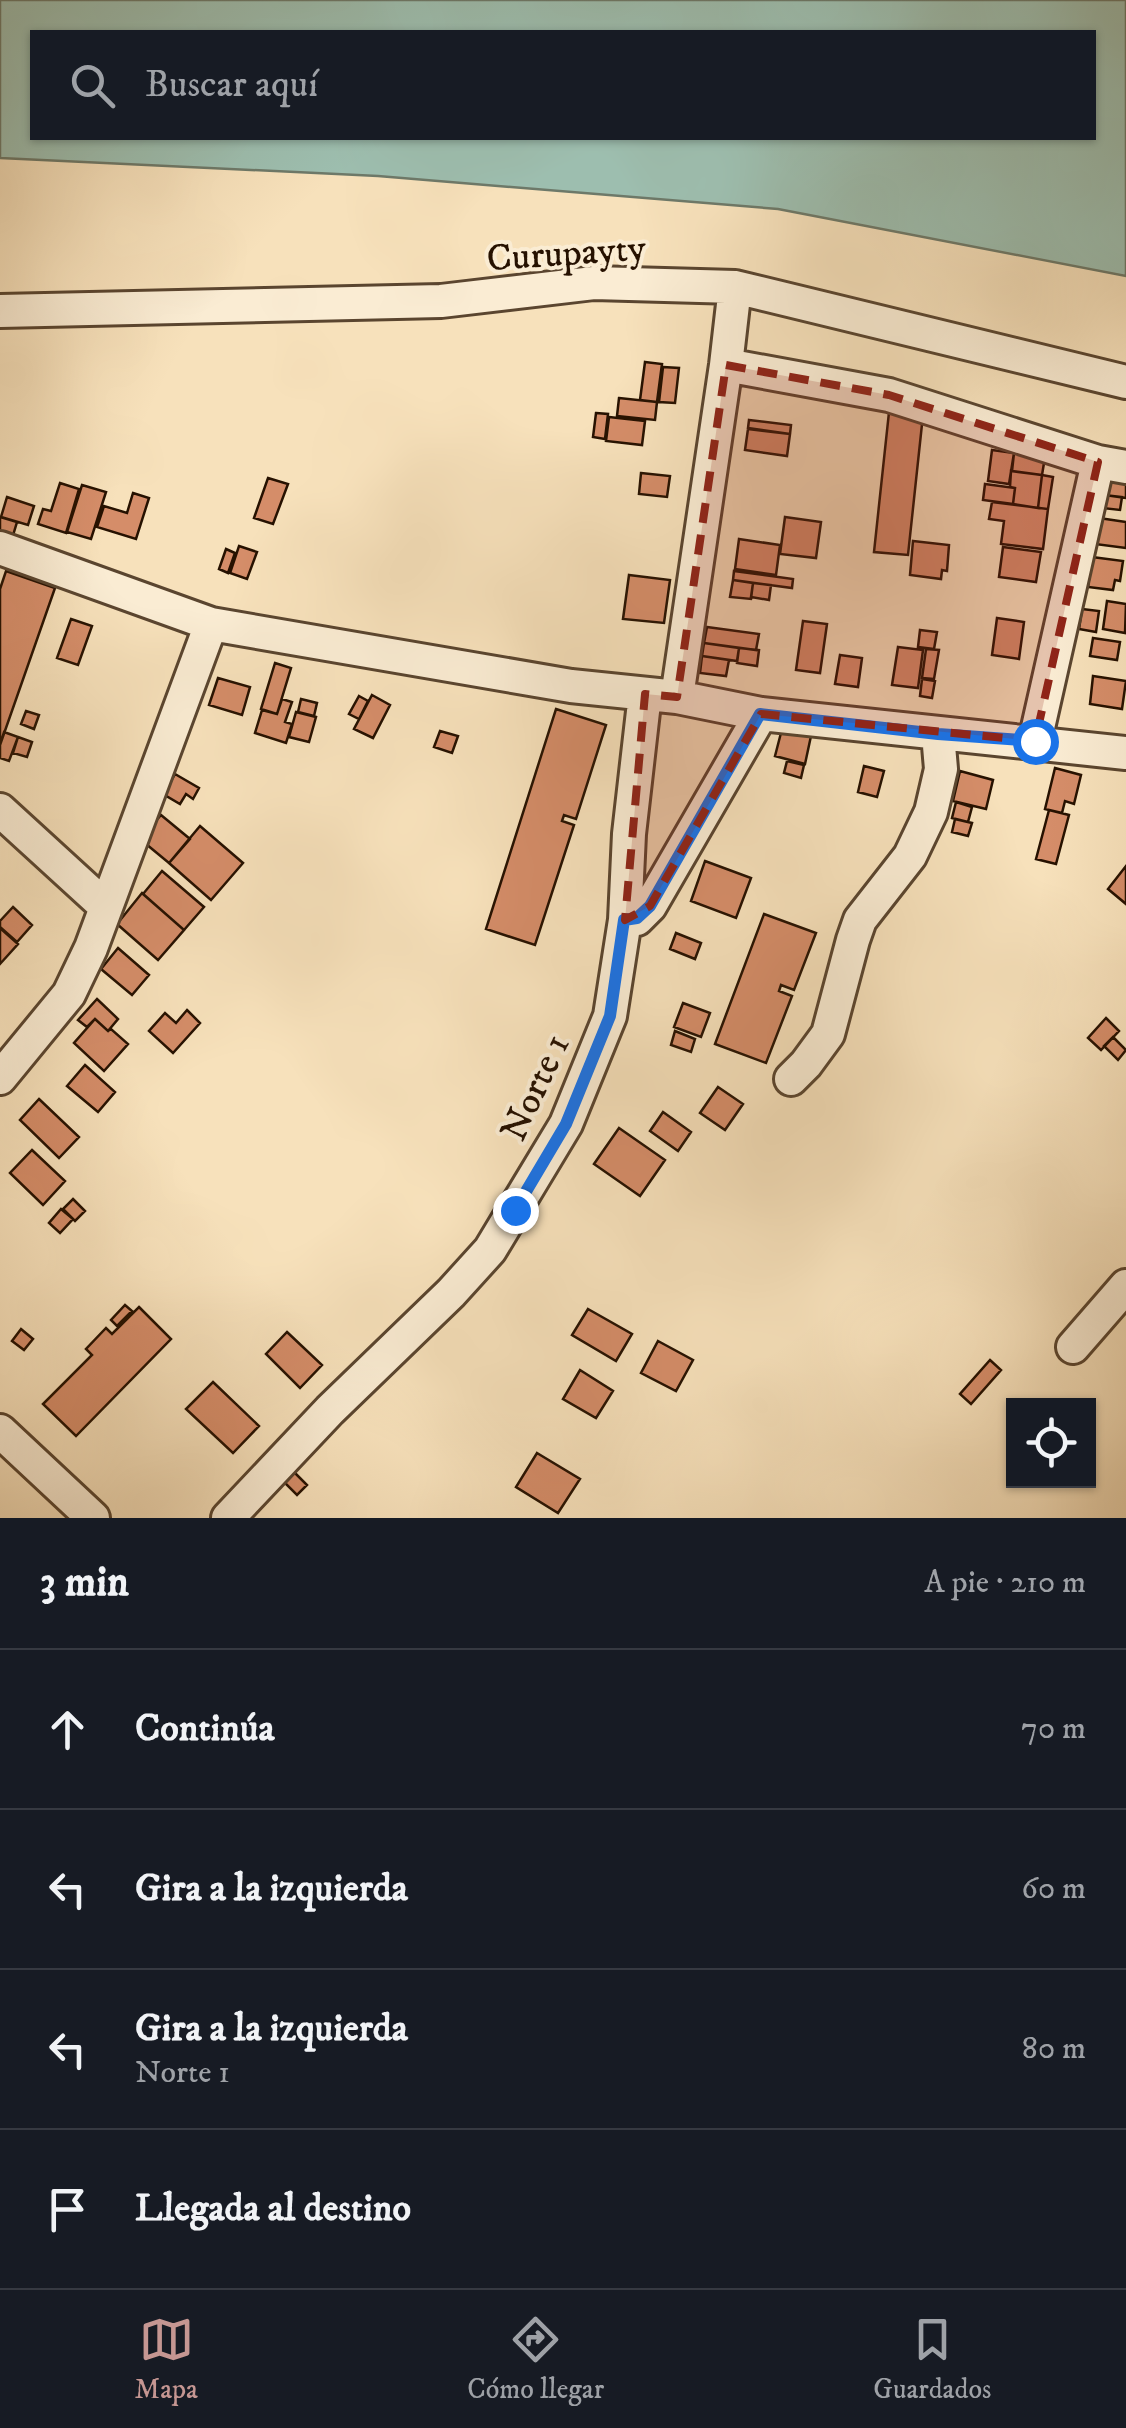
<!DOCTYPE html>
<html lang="es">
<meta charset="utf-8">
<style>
body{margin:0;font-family:"IM FELL DW Pica",serif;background:#20242c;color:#f1f3f6}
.controls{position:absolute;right:30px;bottom:30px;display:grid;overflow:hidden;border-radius:0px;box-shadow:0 2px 8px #0004}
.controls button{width:90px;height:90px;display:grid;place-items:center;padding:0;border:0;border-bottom:2px solid #363941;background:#171b24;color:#f1f3f6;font:50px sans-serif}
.stop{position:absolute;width:30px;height:30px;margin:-22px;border:8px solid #1a73e8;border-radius:50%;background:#fff}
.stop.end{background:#1a73e8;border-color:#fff;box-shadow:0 2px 10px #0008}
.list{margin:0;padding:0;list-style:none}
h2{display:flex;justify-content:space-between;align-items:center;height:130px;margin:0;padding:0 40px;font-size:42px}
h2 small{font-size:32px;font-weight:400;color:#9ea1a6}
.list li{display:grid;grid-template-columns:65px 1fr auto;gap:30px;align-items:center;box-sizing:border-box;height:160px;padding:0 40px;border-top:2px solid #363941}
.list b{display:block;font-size:38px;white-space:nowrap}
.list p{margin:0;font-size:32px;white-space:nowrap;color:#9ea1a6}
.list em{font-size:32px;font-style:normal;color:#9ea1a6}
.icon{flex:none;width:55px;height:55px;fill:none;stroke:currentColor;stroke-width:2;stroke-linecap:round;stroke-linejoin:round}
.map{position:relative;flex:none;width:1126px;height:1518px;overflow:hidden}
.search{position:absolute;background:#171b24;box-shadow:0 2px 8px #0004;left:30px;right:30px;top:30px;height:110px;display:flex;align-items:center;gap:25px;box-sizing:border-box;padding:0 35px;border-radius:0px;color:#9ea1a6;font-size:38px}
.sheet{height:770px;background:#171b24}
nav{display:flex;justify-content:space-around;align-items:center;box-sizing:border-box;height:140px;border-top:2px solid #363941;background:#171b24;font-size:28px;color:#9ea1a6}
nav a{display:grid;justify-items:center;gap:5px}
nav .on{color:#c59692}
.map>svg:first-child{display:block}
.water{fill:#9dbeaf;stroke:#6d7969;stroke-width:2.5;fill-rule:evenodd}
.building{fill:#d58d69;stroke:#261100;stroke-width:2.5}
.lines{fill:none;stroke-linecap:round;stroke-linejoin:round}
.minor-casing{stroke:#5a452f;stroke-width:38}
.minor{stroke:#faecd3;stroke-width:32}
.route{stroke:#1a73e8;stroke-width:12}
.marked{fill:#8f2418;fill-opacity:0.2;stroke:#8f2418;stroke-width:8;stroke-dasharray:20 12;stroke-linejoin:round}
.labels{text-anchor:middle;stroke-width:8;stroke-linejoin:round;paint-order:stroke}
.street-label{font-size:38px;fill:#261100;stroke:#faecd3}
</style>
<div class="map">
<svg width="1126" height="1518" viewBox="0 0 1126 1518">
<rect width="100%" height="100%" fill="#f7e1bb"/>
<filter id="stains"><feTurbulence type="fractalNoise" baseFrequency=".002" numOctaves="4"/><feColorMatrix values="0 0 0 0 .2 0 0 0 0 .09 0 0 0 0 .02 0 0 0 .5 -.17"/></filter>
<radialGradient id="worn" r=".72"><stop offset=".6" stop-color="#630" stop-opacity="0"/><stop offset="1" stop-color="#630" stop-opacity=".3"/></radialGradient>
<path class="water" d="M0,0H1126V276L778,209L378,176L0,158ZM32,32H1094V138H32Z"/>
<path class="building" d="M645,362L662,364L657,402L640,400Z
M663,367L679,368L675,403L659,402Z
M619,398L657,402L655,420L617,416Z
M889,412L923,415L908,555L874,552Z
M596,413L608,414L605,439L593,437Z
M609,417L645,421L642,445L606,441Z
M749,420L791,425L790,434L748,428Z
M748,429L790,434L787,456L745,450Z
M992,450L1014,453L1009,484L988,481Z
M1014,453L1045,457L1042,475L1012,471Z
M1011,471L1042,475L1038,508L1013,504L1015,488L1010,487Z
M641,473L670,476L667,497L639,494Z
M1042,475L1053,477L1048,509L1038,508Z
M268,478L288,484L273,524L254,518Z
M1106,478L1126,481V498L1104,495Z
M60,483L79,489L66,533L38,524L43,509L51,511Z
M985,484L1015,488L1013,504L983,500Z
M82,485L106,492L91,539L67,532Z
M133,493L149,498L136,539L97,527L104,506L127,513Z
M1104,495L1122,497L1120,510L1102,508Z
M7,497L34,506L28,525L1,517Z
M992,502L1048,509L1043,549L1001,544L1004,521L989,519Z
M0,517L17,522L11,542L0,539Z
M785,517L821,522L816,558L780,554Z
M1099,518L1126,522V548L1095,544Z
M739,539L780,545L776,575L735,569Z
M913,541L949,545L947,571L942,570L941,579L910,575Z
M239,546L257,552L247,579L230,573Z
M1003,547L1041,552L1036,582L999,577Z
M226,549L235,553L228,573L219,569Z
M1092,557L1123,561L1120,581L1115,580L1113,590L1088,587Z
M6,571L55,588L0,745V589Z
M734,571L793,579L792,588L733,580Z
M629,575L670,580L664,623L623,619Z
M733,580L753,583L751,599L730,597Z
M753,583L771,585L769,600L751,597Z
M1107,601L1126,604L1125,633L1103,629Z
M1082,609L1099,611L1096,632L1079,629Z
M997,618L1024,622L1019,659L992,655Z
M71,619L92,626L78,665L57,658Z
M803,621L827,624L820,673L796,670Z
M707,627L759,634L756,650L704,643Z
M920,630L937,632L934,649L918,647Z
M1093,638L1120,642L1117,660L1090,656Z
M704,643L739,648L737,661L702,656Z
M898,647L923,650L918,688L892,685Z
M739,648L759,650L757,666L737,663Z
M926,649L939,650L934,679L922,678Z
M840,655L862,658L858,687L835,684Z
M702,656L729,660L726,676L700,673Z
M275,663L291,668L277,714L261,709Z
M1093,676L1126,681L1122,709L1090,704Z
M218,678L250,687L242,715L209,705Z
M922,679L935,681L932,698L920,696Z
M372,695L390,705L373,738L354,729Z
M359,696L368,701L359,719L349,714Z
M282,699L292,702L285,722L292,724L286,743L255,733L262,710L277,714Z
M301,699L317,703L314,716L298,712Z
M556,709L606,725L576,819L564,815L562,821L574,825L535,945L486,929Z
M26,711L39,715L34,729L21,724Z
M296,712L316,717L309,742L289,737Z
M782,729L811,736L805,764L775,756Z
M440,731L458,736L452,753L434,747Z
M4,732L18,737L9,761L0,758V745Z
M18,737L32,742L27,757L13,753Z
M787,761L804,765L801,778L784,773Z
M864,766L884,771L877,797L858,792Z
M1055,768L1081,775L1074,804L1065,801L1062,813L1045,809Z
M960,771L993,780L986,809L953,801Z
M175,774L199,788L193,799L186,794L180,804L163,794Z
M956,802L972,807L968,822L952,818Z
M1049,810L1069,815L1056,864L1036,859Z
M161,815L190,839L169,863L140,839Z
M955,819L972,823L968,836L952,832Z
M200,826L243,863L211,900L169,863Z
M705,861L751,878L736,918L691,901Z
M1126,866V904L1108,889Z
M162,871L204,907L184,930L143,894Z
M142,893L184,930L158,960L117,924Z
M13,907L32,925L17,942L0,927V921Z
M764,914L816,933L794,990L781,985L779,991L792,996L766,1063L715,1044Z
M0,928L18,944L0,964Z
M676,933L701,943L695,959L670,949Z
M118,948L149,975L132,995L101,969Z
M97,999L118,1019L108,1031L95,1019L87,1027L78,1020Z
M683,1003L710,1013L701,1037L674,1027Z
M187,1010L200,1023L173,1053L149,1031L165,1013L176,1023Z
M1106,1018L1119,1031L1101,1050L1088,1038Z
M95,1019L108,1031L111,1029L128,1044L104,1071L74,1043Z
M675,1031L695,1039L691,1052L671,1045Z
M1113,1037L1126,1050L1118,1060L1104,1046Z
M85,1065L115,1092L98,1112L67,1086Z
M718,1087L743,1104L725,1130L700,1113Z
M39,1099L79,1137L59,1158L20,1120Z
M663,1112L691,1132L678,1151L650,1131Z
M619,1128L665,1160L640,1196L594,1164Z
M32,1150L65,1181L43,1205L10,1173Z
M73,1199L85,1211L75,1221L63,1209Z
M61,1209L73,1219L60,1233L49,1223Z
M125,1305L132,1311L117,1326L111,1320Z
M139,1307L171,1339L76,1436L43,1404L92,1355L86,1349L106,1328L112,1334Z
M588,1309L632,1334L616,1361L572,1335Z
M21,1329L33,1339L24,1350L12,1341Z
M287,1332L322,1365L300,1388L266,1354Z
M658,1341L693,1360L676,1391L641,1373Z
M990,1360L1001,1370L971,1404L960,1394Z
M580,1370L613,1391L596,1418L563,1399Z
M213,1382L259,1426L233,1453L186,1409Z
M537,1453L580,1479L558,1513L516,1487Z
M293,1471L307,1485L297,1495L283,1481Z"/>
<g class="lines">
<g class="minor-casing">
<path id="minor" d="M0,311L441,301L594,283L735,287L1126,382
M726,365L889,395L1098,462L1126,467
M0,548L211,624L571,686L677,697L761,714L1126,753
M677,697L726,365L735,287
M1035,741L1098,462
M0,810L106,907
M625,920L637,919L650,906L761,714
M0,1078L69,994L91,948L211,624
M791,1079L806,1064L828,1034L853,940L860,920L910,856L931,812L941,769L938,734
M1073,1347L1126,1286
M0,1431L93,1518
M228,1518L330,1410L451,1293L490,1250L566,1124L610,1016L625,920L629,834L645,694"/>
</g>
<use href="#minor" class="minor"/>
</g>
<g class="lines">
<path class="route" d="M515,1210L566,1124L610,1016L624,920L637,918L650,906L760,714L938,734L1035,741"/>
</g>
<path class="marked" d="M726,365L889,395L1098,462L1035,741L761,714L650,906L625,920L645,694L677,697Z"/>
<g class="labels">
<g class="street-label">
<text transform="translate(566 252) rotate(-4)" y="13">Curupayty</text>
<text transform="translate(534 1087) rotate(-65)" y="13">Norte 1</text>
</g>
</g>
<rect width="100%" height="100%" filter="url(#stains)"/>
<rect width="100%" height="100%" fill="url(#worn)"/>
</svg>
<div class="controls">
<button><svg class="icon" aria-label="locate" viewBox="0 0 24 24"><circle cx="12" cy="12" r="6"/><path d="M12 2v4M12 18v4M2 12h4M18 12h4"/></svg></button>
</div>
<div class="stop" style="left:1035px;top:741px"></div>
<div class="stop end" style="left:515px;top:1210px"></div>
<div class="search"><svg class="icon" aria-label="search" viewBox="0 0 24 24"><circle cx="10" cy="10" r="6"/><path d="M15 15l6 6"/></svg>Buscar aquí</div>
</div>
<section class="sheet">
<h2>3 min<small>A pie · 210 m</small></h2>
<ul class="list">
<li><svg class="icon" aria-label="ahead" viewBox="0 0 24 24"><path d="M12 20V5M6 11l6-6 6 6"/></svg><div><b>Continúa</b></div><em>70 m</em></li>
<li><svg class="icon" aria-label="left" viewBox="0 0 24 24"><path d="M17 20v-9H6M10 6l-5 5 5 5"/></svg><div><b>Gira a la izquierda</b></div><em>60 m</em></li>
<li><svg class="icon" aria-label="left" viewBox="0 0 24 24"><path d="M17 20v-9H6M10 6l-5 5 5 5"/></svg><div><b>Gira a la izquierda</b><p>Norte 1</p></div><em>80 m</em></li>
<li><svg class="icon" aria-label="arrive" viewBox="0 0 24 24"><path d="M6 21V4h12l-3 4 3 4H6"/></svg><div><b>Llegada al destino</b></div></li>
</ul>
</section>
<nav>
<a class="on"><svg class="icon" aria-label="map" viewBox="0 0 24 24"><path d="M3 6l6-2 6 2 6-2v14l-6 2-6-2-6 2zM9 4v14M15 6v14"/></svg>Mapa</a>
<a><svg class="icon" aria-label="directions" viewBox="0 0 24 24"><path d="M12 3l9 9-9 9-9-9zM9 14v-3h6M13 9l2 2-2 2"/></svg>Cómo llegar</a>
<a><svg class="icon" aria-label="saved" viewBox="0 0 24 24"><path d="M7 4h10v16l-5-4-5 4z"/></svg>Guardados</a>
</nav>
